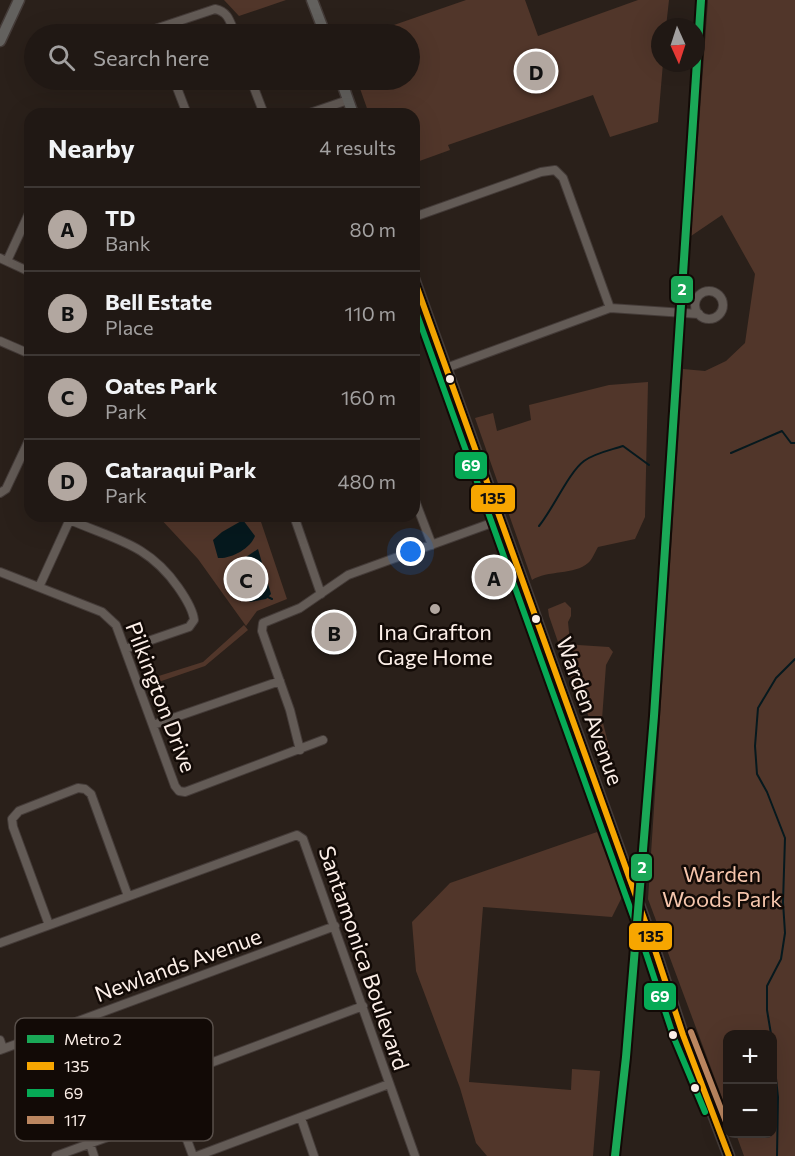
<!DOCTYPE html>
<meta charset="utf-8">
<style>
body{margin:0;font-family:Commissioner,sans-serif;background:#28211d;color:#f1f3f6}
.controls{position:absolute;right:18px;bottom:18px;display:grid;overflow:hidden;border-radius:12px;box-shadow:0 6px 24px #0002}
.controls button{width:54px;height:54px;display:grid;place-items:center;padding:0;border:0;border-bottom:2px solid #3d3734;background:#201814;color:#f1f3f6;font:30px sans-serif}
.compass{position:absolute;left:651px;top:18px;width:54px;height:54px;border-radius:50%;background:#201814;box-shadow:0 6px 24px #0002;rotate:177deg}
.you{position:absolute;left:411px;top:552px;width:21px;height:21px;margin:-15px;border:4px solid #fff;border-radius:50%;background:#1a73e8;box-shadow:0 0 0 9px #1a73e833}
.badge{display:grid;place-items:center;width:39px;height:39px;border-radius:50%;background:#b2a7a0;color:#111;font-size:20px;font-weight:700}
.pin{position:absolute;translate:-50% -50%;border:3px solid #fff;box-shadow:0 2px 6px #0006}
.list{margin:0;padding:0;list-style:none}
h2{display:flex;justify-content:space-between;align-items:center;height:78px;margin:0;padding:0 24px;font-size:26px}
h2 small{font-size:20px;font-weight:400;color:#a2a0a0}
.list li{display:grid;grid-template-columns:39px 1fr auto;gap:18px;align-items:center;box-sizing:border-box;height:84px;padding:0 24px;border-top:2px solid #3d3734}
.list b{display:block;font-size:22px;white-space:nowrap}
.list p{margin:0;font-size:20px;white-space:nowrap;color:#a2a0a0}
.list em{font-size:20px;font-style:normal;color:#a2a0a0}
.icon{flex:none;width:33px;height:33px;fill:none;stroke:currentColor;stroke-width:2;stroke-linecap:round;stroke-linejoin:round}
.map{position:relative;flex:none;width:795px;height:1156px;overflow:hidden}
.search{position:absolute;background:#201814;box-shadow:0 6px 24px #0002;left:24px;top:24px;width:396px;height:66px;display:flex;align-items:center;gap:15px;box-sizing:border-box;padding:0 21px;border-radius:33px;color:#a2a0a0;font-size:22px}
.panel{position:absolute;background:#201814;box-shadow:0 6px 24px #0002;left:24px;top:108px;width:396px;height:414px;border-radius:18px}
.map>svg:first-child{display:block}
.green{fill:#51362a}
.water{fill:#06191e}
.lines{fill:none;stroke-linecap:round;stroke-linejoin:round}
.stream{stroke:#06191e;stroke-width:2}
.minor-casing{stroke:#443b38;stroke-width:10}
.secondary-casing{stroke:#443b38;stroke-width:13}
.minor{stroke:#635b56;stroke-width:8}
.secondary{stroke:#63615e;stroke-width:10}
.bus-1-casing{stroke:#120a06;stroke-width:10}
.bus-2-casing{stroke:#120a06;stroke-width:10}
.bus-3-casing{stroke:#120a06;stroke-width:10}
.bus-1{stroke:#f7a600;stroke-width:6}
.bus-2{stroke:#06aa56;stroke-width:6}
.bus-3{stroke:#bb8660;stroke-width:6}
.metro-1-casing{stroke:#120a06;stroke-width:12}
.metro-1{stroke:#1aa857;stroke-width:8}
.bus-dot{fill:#fcefe8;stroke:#120a06;stroke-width:2}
.poi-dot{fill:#b2a7a0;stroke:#120a06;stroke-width:2}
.labels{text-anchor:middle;stroke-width:5;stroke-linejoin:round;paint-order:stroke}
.poi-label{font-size:22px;fill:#fcefe8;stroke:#120a06}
.street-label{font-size:22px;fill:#fcefe8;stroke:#120a06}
.park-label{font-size:22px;fill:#f5c5ac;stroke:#120a06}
.key{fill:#120a06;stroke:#584f4a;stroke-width:1.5}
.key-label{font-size:16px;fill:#fcefe8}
.line-badge{stroke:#120a06;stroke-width:2}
.badge-label{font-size:16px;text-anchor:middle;font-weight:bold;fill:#fff}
.pale-badge-label{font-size:16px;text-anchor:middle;font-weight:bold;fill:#111}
</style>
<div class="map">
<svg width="795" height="1156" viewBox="0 0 795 1156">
<rect width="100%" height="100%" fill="#2a201a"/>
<path class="green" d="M224,0H286L239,16Z
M466,0H525L538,36L638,0H669L666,27H660V63H663L658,122L610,137L593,95L448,145L450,150L414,163V114H369L357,80H410V34H368Z
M708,0H795V1156H744L736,1134H772V1034H728L727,1111L648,899L683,369L705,371L726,361L745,343L755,274L722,215L691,236Z
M648,382L645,517L635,539L598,547C595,552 592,560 588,563C575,575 547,570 532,580L475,418L493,413L497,431L531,420L529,405L609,385Z
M158,516H259L287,599L257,611L246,626L198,559Z
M565,602L571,608V616L568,622L570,642L578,645L609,647L613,652L606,665L602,719L614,766L609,762L567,668L549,616L548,609Z
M244,625L248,630L205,666L147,686L146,680L203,662Z
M597,832L622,897L612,917L483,907L469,1082L571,1090L572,1069L600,1071L593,1156H487L476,1143L460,1088L416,971L412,922L450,883Z"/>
<path class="water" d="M243,520L255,536C250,549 231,559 218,558L213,540L222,532Z
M258,549L271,594L266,599L250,602L240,592L231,573L240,561Z"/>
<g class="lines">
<path class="stream" d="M731,453L782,431L791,443H795
M539,526C553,509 569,472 584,461C595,453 611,450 623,446L649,465
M268,597L272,599
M771,1034L767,1010V986L781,959L785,933L783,902L785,838L767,792L757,774L755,746L758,708L776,678L795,659
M772,1041L778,1097L777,1156"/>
<g class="minor-casing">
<path id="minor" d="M140,34L215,9C229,12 230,22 235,34
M174,80L187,114
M251,80L264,114
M307,114L348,100
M414,217L541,172L555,170L563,178L610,308
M0,258L30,272
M7,261L30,211
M695 305a14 14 0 1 1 28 0a14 14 0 1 1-28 0Z
M0,341L30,354
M446,368L610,308L699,314
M0,493L6,489L30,438
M414,498L432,545
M294,516L321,594
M70,520C116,540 148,544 178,587C185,597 193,609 194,620L189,627L125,649
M0,572L102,612L116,625L175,786L179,791L185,792L323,740
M39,587L71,517
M153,725L280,681
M300,750L290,710L262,631L263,623L300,608L348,575L500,520
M49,925L13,827L12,819L19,811L78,788L85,789L91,794L128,896
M0,943L297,835L303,839L415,1156
M0,1040L3,1049
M0,1050L335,926
M301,1118L314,1156
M90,1144L94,1156
M56,1156L176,1112
M193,1156L168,1089L169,1081L173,1077L363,1006
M197,1156L389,1084"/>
</g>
<g class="secondary-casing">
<path id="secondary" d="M312,0L325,34
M0,41L19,0
M341,80L353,114
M414,279L651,938L683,1035L729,1156"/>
</g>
<use href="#minor" class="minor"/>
<use href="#secondary" class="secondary"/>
<g class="bus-1-casing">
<path id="bus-1" d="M414,279L651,938L683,1035L729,1156"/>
</g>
<g class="bus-2-casing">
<path id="bus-2" d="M414,306L642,941L674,1038L705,1112"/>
</g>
<g class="bus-3-casing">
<path id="bus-3" d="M691,1032L728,1127"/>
</g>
<use href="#bus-1" class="bus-1"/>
<use href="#bus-2" class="bus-2"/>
<use href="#bus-3" class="bus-3"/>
<g class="metro-1-casing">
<path id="metro-1" d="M615,1156L626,1057L654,716L701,0"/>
</g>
<use href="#metro-1" class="metro-1"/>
</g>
<g class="bus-dot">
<circle cx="450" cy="379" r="5"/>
<circle cx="536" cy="619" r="5"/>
<circle cx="673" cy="1035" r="5"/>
<circle cx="695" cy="1088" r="5"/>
</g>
<circle class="poi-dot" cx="435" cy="609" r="6"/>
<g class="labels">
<g class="poi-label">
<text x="435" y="640">Ina Grafton<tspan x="435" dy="25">Gage Home</tspan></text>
</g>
<g class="street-label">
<text transform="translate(161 697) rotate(69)" y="8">Pilkington Drive</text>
<text transform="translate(590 711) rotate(70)" y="8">Warden Avenue</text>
<text transform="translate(364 958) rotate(71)" y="8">Santamonica Boulevard</text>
<text transform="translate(178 965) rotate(-20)" y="8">Newlands Avenue</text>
</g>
<g class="park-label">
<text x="722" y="882">Warden<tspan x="722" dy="25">Woods Park</tspan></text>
</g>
</g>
<rect x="15" y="1018" width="198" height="123" rx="9" class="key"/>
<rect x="27" y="1035" width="27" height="8" fill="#1aa857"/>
<rect x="27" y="1062" width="27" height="8" fill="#f7a600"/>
<rect x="27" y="1089" width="27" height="8" fill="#06aa56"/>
<rect x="27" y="1116" width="27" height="8" fill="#bb8660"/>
<g class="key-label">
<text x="64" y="1045">Metro 2</text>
<text x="64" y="1072">135</text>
<text x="64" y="1099">69</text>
<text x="64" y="1126">117</text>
</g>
<g class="line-badge">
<rect x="670" y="275" width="24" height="29" rx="6" fill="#1aa857"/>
<rect x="454" y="451" width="34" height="29" rx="6" fill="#06aa56"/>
<rect x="470" y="484" width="46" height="29" rx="6" fill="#f7a600"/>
<rect x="630" y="853" width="23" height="29" rx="6" fill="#1aa857"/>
<rect x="628" y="922" width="45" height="29" rx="6" fill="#f7a600"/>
<rect x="643" y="982" width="34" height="29" rx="6" fill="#06aa56"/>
</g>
<g class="badge-label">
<text x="682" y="295">2</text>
<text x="471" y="471">69</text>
<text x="642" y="873">2</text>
<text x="660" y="1002">69</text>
</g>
<g class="pale-badge-label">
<text x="493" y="504">135</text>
<text x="651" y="942">135</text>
</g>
</svg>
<div class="controls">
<button>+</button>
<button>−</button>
</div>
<svg class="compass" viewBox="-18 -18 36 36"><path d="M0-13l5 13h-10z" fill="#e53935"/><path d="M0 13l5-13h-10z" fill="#a2a0a0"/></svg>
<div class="you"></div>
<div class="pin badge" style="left:494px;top:577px">A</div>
<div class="pin badge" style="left:334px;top:632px">B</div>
<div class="pin badge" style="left:246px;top:579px">C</div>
<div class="pin badge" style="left:536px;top:71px">D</div>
<div class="search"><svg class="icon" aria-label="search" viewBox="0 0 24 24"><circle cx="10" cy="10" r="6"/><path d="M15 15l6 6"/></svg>Search here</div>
<section class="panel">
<h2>Nearby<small>4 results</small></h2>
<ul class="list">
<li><span class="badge">A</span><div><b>TD</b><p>Bank</p></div><em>80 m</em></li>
<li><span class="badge">B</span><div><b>Bell Estate</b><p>Place</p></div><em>110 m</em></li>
<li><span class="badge">C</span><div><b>Oates Park</b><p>Park</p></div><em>160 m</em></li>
<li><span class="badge">D</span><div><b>Cataraqui Park</b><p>Park</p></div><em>480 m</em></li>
</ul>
</section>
</div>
